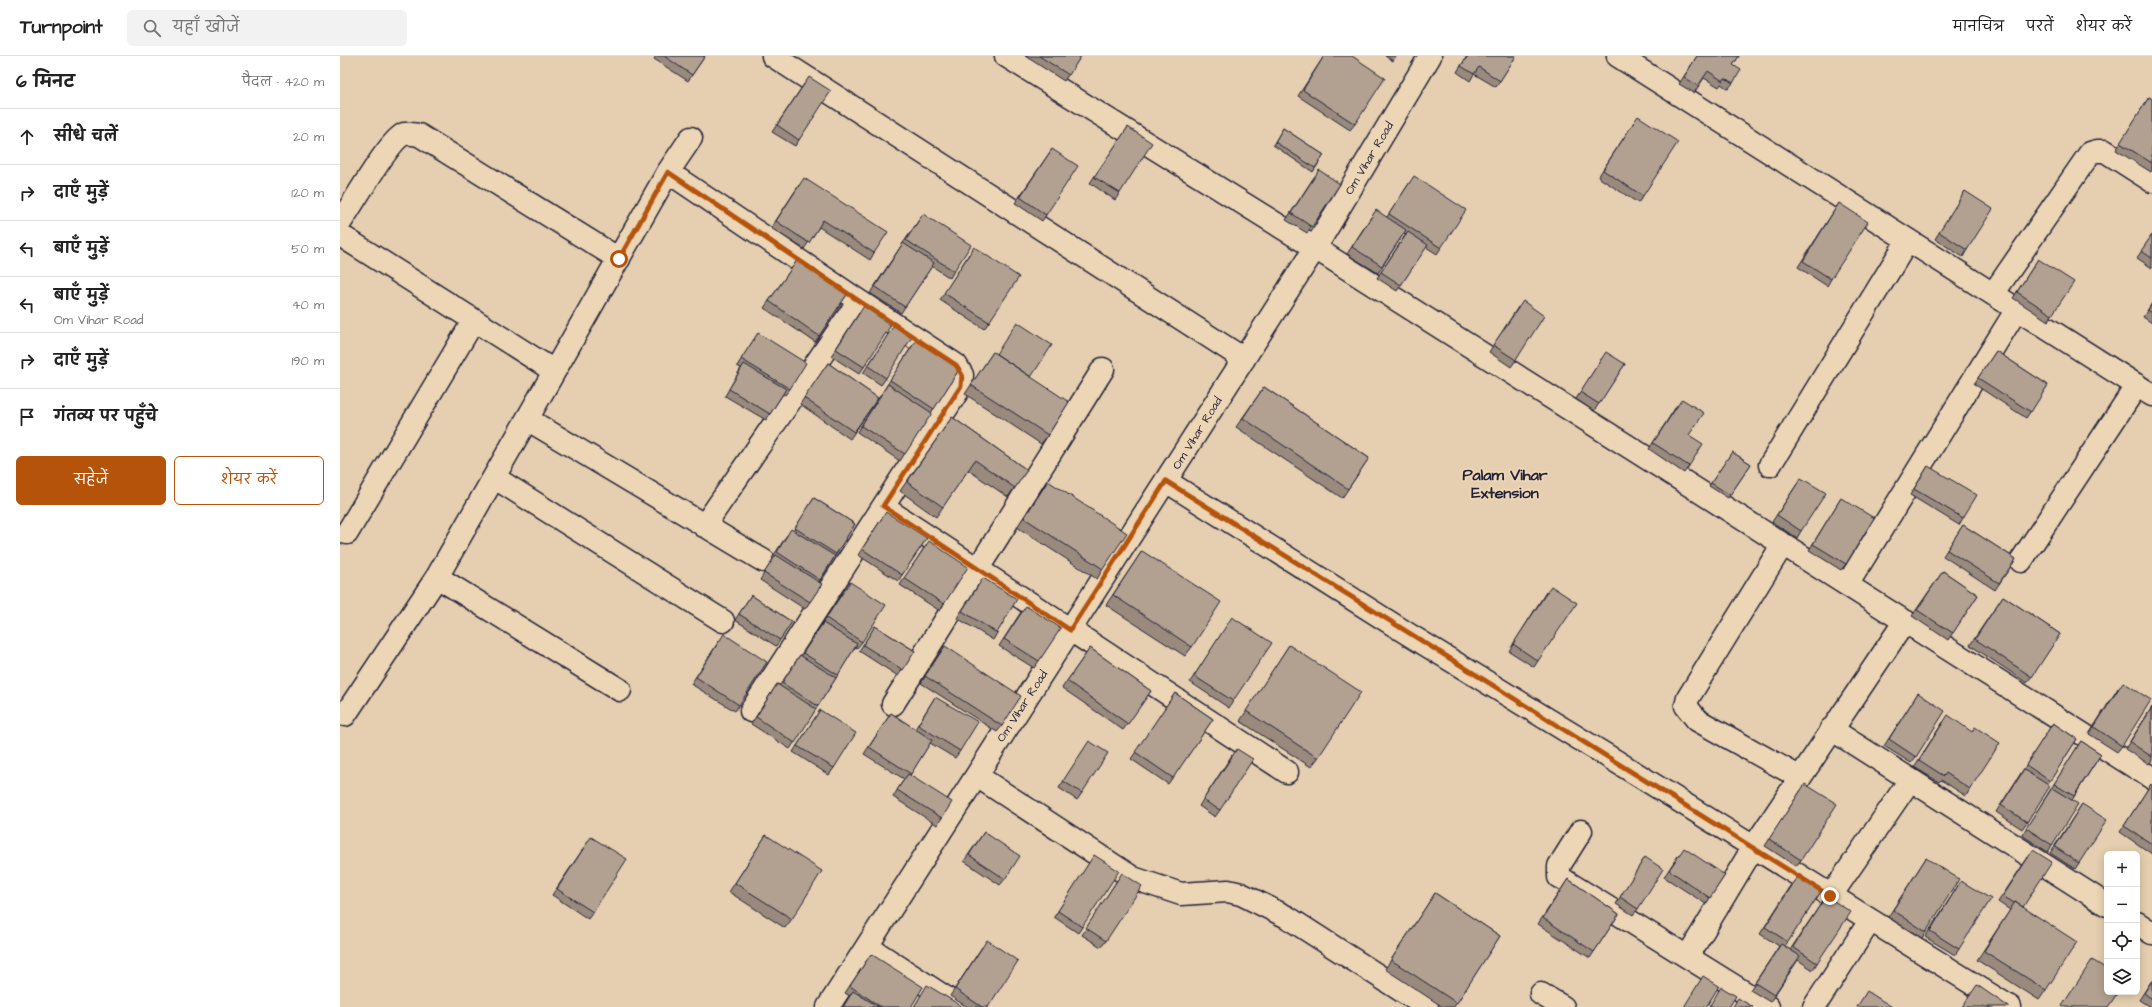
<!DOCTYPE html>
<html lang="hi">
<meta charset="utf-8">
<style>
body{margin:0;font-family:"Architects Daughter","Playpen Sans Deva",sans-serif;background:#f2f2f2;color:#222}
.controls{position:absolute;right:12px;bottom:12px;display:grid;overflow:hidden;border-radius:6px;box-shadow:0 2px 10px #0003}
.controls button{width:36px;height:36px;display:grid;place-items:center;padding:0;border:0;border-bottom:1px solid #e0e0e0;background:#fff;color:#222;font:20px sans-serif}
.stop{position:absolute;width:12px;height:12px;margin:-9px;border:3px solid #b45309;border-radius:50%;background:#fff}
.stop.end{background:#b45309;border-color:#fff;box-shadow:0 1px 4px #0008}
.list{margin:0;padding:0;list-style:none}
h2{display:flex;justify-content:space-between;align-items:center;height:52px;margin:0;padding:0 16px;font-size:17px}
h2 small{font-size:13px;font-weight:400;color:#767676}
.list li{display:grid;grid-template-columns:26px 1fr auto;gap:12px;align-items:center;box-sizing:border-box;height:56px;padding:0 16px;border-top:1px solid #e0e0e0}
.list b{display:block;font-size:15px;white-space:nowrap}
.list p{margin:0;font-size:13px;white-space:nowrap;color:#767676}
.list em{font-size:13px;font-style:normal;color:#767676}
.actions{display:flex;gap:8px;padding:12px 16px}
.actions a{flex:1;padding:9px 0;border:1px solid #b45309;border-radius:6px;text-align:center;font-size:14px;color:#b45309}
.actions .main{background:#b45309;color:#fff}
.icon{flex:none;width:22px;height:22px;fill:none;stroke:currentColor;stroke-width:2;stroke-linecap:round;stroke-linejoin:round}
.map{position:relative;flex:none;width:1812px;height:951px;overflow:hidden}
header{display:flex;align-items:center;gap:24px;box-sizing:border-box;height:56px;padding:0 20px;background:#fff;border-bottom:1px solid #e0e0e0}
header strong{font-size:19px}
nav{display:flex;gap:22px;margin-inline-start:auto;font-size:14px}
.search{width:280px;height:36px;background:#f2f2f2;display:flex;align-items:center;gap:10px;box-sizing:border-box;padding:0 14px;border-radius:6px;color:#767676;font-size:15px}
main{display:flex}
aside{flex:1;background:#fff}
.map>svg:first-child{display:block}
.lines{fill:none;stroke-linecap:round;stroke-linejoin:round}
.minor-casing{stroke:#22223b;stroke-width:25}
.minor{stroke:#edd6b5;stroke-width:22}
.wall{fill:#998a7d;stroke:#22223b}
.building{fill:#b2a191;stroke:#22223b}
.route{stroke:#b45309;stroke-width:5}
.labels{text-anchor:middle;stroke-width:4;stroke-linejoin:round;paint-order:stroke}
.street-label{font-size:12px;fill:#22223b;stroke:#edd6b5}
.district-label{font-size:16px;font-weight:bold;fill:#22223b;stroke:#edd6b5}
</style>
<header>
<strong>Turnpoint</strong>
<div class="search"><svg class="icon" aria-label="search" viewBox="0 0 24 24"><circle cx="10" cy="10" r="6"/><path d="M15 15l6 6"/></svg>यहाँ खोजें</div>
<nav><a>मानचित्र</a><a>परतें</a><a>शेयर करें</a></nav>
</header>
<main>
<aside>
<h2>6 मिनट<small>पैदल · 420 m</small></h2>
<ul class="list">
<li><svg class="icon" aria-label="ahead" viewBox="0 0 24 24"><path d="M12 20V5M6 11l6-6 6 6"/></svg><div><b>सीधे चलें</b></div><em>20 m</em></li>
<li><svg class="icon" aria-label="right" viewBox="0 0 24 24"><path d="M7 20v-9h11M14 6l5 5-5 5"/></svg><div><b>दाएँ मुड़ें</b></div><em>120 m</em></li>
<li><svg class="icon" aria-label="left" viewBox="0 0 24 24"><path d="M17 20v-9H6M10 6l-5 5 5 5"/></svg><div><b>बाएँ मुड़ें</b></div><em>50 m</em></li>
<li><svg class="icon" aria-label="left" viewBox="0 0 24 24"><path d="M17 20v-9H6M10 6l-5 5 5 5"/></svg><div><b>बाएँ मुड़ें</b><p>Om Vihar Road</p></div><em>40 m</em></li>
<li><svg class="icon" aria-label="right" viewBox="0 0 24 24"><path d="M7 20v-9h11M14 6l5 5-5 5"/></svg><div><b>दाएँ मुड़ें</b></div><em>190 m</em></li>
<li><svg class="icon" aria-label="arrive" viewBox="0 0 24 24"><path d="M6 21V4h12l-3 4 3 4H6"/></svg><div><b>गंतव्य पर पहुँचे</b></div></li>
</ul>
<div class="actions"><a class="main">सहेजें</a><a>शेयर करें</a></div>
</aside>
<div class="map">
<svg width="1812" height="951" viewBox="0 0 1812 951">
<rect width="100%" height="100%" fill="#e5cfb0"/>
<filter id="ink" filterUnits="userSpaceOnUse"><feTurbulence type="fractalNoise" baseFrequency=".025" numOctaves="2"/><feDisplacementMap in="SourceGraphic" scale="8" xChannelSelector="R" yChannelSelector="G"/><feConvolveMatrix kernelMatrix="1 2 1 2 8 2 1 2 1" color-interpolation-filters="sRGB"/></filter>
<g filter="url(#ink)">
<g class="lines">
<g class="minor-casing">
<path id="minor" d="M433,0L904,303
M666,0L975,192L1812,722
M1278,0L1812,339
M328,116L519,245L616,309L622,319L621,330L411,655
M0,167C11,151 49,84 64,78C69,77 74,78 79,79L279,203
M0,179L214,315
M1653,238L1750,97L1757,95H1765L1812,125
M187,363L424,505
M1430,409L1568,184
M155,422L383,565
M826,425L1068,578L1274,704L1670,951
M543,451L947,716
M364,470L519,245
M7,477L134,264
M1443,488L1348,642L1346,650L1357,664L1459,721
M1681,505L1797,329
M97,521L280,634
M1507,529L1677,253
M553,648L763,313
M5,659L97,521L328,116L351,82
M1491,673L1767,849
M637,720L793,822L841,838L888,835L901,838L947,861L1087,951
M1241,775L1219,810V821L1428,951
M1490,841L1570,724
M1797,867L1812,877
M528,891L620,951
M1348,900L1413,792L1565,565
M1201,938L1223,951
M488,951L975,192L1090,0
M1474,951L1530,865"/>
</g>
<use href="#minor" class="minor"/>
</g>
<path class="wall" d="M316,0H365L348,25L314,3Z
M685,0H741L724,25Z
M984,0L1015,68L1010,74L958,40Z
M1045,0H1056L1053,5Z
M1127,0H1176L1156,31L1134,18L1130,25L1117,16Z
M1357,0H1399L1393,9V27L1388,33L1381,28L1379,31L1364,22L1354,37L1339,28Z
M464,28L459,84L455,90L432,76Z
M1809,41L1812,43V114L1811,116L1776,94Z
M1294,66L1303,140L1298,147L1258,121Z
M788,71L780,137L775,144L750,127Z
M943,72L984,99L973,116L933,89Z
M712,93L706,159L702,165L675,147Z
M974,121L1000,128L967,177L946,164Z
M1070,126L1101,192L1097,198L1086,191L1057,235L1037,222L1066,178L1064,177L1038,217L1007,198L1031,161H1047Z
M459,129L534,197L530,204L479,171L464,193L431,172Z
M1625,135L1627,194L1623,201L1595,183Z
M1499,147L1491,223L1487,230L1458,211Z
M583,158L614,215L610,222L592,210L561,257L530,237L559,193Z
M1812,179V212L1797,202Z
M629,198L649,266L644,273L600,244Z
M458,203L508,237L475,286L424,252Z
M1698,203L1712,259L1708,265L1673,242Z
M1812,247V267L1803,261Z
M1178,251L1176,304L1171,311L1149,296Z
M519,257L524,311L519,318L491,300Z
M550,276L546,322L541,329L523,317Z
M418,277L450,333L445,339L443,338L426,364L385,340L401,312L397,310Z
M572,290L620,312L560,405L517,376Z
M1656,295L1708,329L1686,362L1634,328Z
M653,296L691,321L708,379L701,388L625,338Z
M1262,302L1285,308L1254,355L1236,343Z
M488,307L538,342L510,383L460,348Z
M924,331L1029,402L1002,442L896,371Z
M1337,349L1349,379V410L1344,417L1309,393Z
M612,361L687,414L668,441L628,414L596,461L560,435Z
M1392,396L1411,408L1388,442L1369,430Z
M1588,410L1623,462L1619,469L1570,439Z
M708,425L763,513L757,523L677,471Z
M1457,428L1461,475L1457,482L1432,466Z
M474,442L515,468L479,526L482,528L465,553L420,524L433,503L432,502L447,479L454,474Z
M1501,442L1506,508L1501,514L1469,494Z
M542,462L587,482L558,525L518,499Z
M1623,469L1676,503L1655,534L1603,500Z
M584,492L604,548L600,555L560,529Z
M802,495L852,591L845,600L766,549Z
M1603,515L1638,539L1608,584L1572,560Z
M638,529L657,577L653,584L617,562Z
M505,533L522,586L517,592L515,591L496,622L450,693L411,668L437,628L440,629L460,599L461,600Z
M1206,536L1198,605L1194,611L1169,595Z
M411,539L452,566L436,590L395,564Z
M1663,540L1720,578L1687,627L1630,589Z
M681,556L699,605L694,612L659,590Z
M888,568L893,645L889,652L850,626Z
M535,570L575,595L558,620L519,595Z
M379,585L399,649L395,655L351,628Z
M949,589L978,702L971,711L900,665Z
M605,590L662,670L657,676L581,627Z
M750,592L811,635L783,674L722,632Z
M1778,632L1782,690L1777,696L1749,678Z
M835,637L873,663L828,728L791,703Z
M1578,637L1576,701L1571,707L1544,690Z
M595,641L620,695L615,702L590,687L570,719L602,762L597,769L553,741L564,723L524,698L551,657L575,673Z
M1812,651V704L1809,708L1785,693Z
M480,654L494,712L489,719L453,696Z
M1603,666L1630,733L1626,740L1601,724L1599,726L1574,711Z
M1713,667L1737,683L1707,729L1687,766L1682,773L1656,756Z
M1741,685L1761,698L1732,744L1712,789L1708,796L1682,779Z
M745,692L742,737L737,744L719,732Z
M892,699L880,754L875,761L859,750Z
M1811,728L1812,729V798L1780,776Z
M1461,734V804L1456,810L1425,790Z
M1742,748L1739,807L1735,813L1710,797Z
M644,776L665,823L660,829L624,805Z
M426,779L452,863L445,872L389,836Z
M247,787L253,856L248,863L212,839Z
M1339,798L1385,819L1366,848L1324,821Z
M1305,801L1298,853L1293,859L1276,848Z
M1688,801L1683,851L1706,934L1699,944L1637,904L1670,854L1658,846Z
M1586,802V876L1582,882L1548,861Z
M750,806L742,871L738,877L714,861Z
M778,823L766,885L761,891L742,879Z
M1228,823L1279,858L1250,902L1198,868Z
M1454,825L1482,834L1445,890L1450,894L1482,846L1477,907L1473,914L1458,904L1430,946L1410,934L1439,890L1420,878Z
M1621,825L1619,893L1615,899L1585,881Z
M1095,837L1160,880L1114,951H1103L1045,913Z
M642,891L648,951H627L610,940Z
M527,904L571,951H503L510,940L505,937Z
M1812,924V951H1810L1799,944Z"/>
<path class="building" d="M324,0H365L352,19Z
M699,0H741L729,19Z
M984,0H1012L1045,22L1015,68L963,34Z
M1128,0H1176L1160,25L1139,11L1134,18L1121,10Z
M1357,0H1399L1393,9L1401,14L1393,27L1385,22L1383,25L1368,15L1358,30L1344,21Z
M469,21L491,35L459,84L437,69Z
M1809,41L1812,43V107L1780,87Z
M1298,60L1338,86L1303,140L1263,114Z
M788,71L812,87L780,137L754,121Z
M943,72L984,99L975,112L935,86Z
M712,93L738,110L706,159L680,141Z
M979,114L1000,128L972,171L951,157Z
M1074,120L1126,154L1101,192L1049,158Z
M464,122L548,176L534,197L483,164L469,187L436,165Z
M1625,135L1653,153L1627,194L1599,176Z
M1499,147L1528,166L1491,223L1463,205Z
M1036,154L1066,174L1042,210L1012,191Z
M583,158L631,189L614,215L566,184Z
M1068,176L1088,189L1061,229L1041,216Z
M1812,179V202L1801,195Z
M563,187L594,207L565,251L535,231Z
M634,191L679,221L649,266L604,237Z
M458,203L508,237L479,280L429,245Z
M1698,203L1734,226L1712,259L1677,236Z
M1183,245L1204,260L1176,304L1153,289Z
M1812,248V257L1808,254Z
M524,250L551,269L524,311L496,293Z
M677,266L712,289L691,321L656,298Z
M554,269L572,281L546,322L528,310Z
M418,277L466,307L450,333L401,303Z
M577,283L620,312L594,353L550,324Z
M1656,295L1708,329L1691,356L1638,322Z
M653,296L729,346L708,379L631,329Z
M1266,296L1285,308L1259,348L1240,336Z
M488,307L538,342L514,376L464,342Z
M404,308L446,333L430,358L389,333Z
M548,328L592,357L565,398L521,370Z
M924,331L1029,402L1008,433L903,362Z
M1342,343L1364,357L1349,379L1363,388L1349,410L1313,387Z
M612,361L687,414L675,432L635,404L603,451L567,426Z
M1392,396L1411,408L1390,439L1371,427Z
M1588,410L1637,439L1623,462L1574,433Z
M1461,422L1486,437L1461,475L1437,459Z
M708,425L787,477L763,513L684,462Z
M474,442L515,468L496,498L455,472Z
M1501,442L1534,462L1506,508L1473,488Z
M546,456L587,482L562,519L522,493Z
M1623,469L1676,503L1659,527L1607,494Z
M451,473L495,500L480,524L437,496Z
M589,485L628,511L604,548L564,522Z
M802,495L881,546L852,591L773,539Z
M436,499L482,528L470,546L424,517Z
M1603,515L1638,539L1613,577L1577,554Z
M643,522L677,543L657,577L622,555Z
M510,526L546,549L522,586L486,562Z
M1211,530L1237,547L1198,605L1173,588Z
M411,539L452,566L440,584L399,558Z
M1663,540L1720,578L1692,621L1635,583Z
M686,550L721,572L699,605L664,583Z
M892,561L932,587L893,645L854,620Z
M483,567L517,588L498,619L463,597Z
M535,570L575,595L563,614L523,589Z
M384,578L427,606L399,649L356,621Z
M949,589L1021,636L978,702L906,655Z
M605,590L681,640L662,670L585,620Z
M750,592L811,635L788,668L727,625Z
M460,599L496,622L478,650L442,627Z
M1783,626L1811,644L1782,690L1754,671Z
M437,628L476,653L455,687L416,661Z
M835,637L873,663L833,722L795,696Z
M1578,637L1605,655L1576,701L1549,683Z
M595,641L638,666L620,695L578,669Z
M1812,652V701L1790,686Z
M480,654L516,677L494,712L457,690Z
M551,657L592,684L571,718L529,691Z
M1608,659L1632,676L1635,671L1660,687L1630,733L1606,717L1604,720L1579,704Z
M1713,667L1737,683L1710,725L1686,709Z
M749,685L768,697L742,737L723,725Z
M1741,685L1761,698L1734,740L1714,728Z
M897,693L913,703L880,754L863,744Z
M1684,714L1710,730L1687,766L1661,749Z
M568,718L612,746L602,762L557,734Z
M1465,728L1497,748L1461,804L1429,783Z
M1811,728L1812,729V788L1784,770Z
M1712,732L1738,748L1712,789L1686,772Z
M1742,748L1767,764L1739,807L1715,791Z
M644,776L680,800L665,823L629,799Z
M426,779L482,815L452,863L395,827Z
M251,781L287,803L253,856L217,833Z
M1344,792L1385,819L1370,842L1329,814Z
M1693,794L1712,806L1683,851L1675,846L1674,847L1663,840Z
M754,799L779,815L742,871L718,855Z
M1305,801L1323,813L1298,853L1280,841Z
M1586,802L1619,823L1586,876L1553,854Z
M782,817L802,830L766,885L746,872Z
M1459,819L1482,834L1448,886L1425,871Z
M1228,823L1279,858L1254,896L1203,862Z
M1621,825L1651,843L1619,893L1590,875Z
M1095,837L1160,880L1117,947L1051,904Z
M1486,840L1511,856L1477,907L1453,891Z
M1675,846L1737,886L1706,934L1644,895Z
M647,884L678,905L648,951H642L615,933Z
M1441,888L1460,900L1434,939L1415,927Z
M531,898L583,931L571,951H541L510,930Z
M1752,904L1767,913V936H1778L1768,951H1724L1722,950Z
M1363,920L1379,930L1366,951H1344Z
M1812,925V943L1804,937Z
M587,929L623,951H574Z
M1637,929L1669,951H1622Z
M1381,931L1396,940L1389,951H1369Z
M513,935L539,951H503Z
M1527,935L1552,951H1517Z
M1398,942L1413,951H1393Z"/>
</g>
<g class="lines" filter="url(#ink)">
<path class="route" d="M279,203L328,116L519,245L616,309L622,319L621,330L543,450L730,574L826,425L1490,840"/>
</g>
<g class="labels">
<g class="street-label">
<text transform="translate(1029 102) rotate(-59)" y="4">Om Vihar Road</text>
<text transform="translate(857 377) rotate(-58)" y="4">Om Vihar Road</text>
<text transform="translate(682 650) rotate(-57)" y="4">Om Vihar Road</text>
</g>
<g class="district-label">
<text x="1165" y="424">Palam Vihar<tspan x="1165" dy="18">Extension</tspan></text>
</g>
</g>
</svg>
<div class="controls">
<button>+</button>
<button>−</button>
<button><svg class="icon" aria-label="locate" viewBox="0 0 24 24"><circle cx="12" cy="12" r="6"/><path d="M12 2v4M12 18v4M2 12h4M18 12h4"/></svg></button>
<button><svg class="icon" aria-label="layers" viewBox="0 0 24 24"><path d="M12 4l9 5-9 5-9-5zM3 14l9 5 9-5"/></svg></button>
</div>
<div class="stop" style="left:279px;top:203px"></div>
<div class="stop end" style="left:1490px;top:840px"></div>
</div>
</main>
